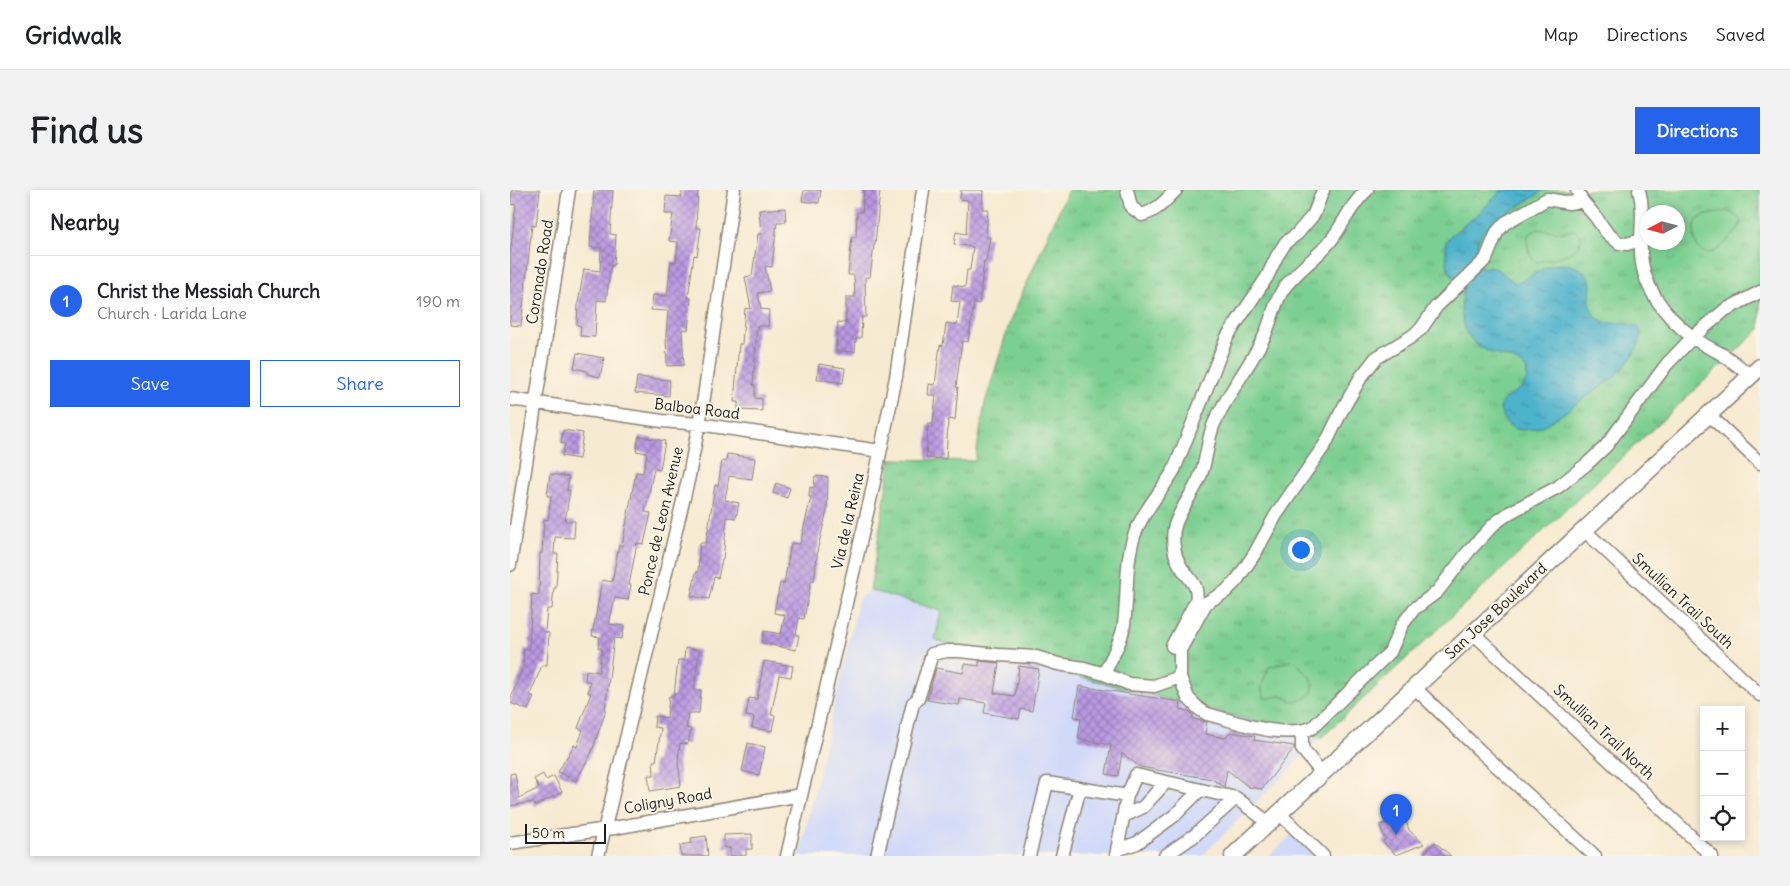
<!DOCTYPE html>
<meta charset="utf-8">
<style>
body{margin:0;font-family:Delius,sans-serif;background:#f2f2f2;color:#202124}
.controls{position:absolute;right:15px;bottom:15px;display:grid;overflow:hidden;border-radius:0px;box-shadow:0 2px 8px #0003}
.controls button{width:45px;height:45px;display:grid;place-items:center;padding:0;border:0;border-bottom:1px solid #e0e0e0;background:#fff;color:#202124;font:25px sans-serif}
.compass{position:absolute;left:1130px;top:15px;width:45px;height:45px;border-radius:50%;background:#fff;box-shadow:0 2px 8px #0003;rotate:264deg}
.scale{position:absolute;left:15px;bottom:12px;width:81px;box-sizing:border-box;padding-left:5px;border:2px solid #1c1c1c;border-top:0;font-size:14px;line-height:18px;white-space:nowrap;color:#1c1c1c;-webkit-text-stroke:4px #fcf5e5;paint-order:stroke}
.you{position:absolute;left:790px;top:359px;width:18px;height:18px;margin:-12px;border:4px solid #fff;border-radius:50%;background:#1a73e8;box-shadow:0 0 0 8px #1a73e833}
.badge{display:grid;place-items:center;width:32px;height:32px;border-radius:50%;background:#2563eb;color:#fff;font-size:16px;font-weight:700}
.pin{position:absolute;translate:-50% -41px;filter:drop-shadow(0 1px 2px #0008)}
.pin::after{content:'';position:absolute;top:26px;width:18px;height:15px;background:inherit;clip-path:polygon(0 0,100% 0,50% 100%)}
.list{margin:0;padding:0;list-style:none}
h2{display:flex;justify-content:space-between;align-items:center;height:65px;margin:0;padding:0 20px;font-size:21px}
h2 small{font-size:16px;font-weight:400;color:#757577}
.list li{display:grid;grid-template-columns:32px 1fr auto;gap:15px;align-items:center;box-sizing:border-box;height:90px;padding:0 20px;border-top:1px solid #e0e0e0}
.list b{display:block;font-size:19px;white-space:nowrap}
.list p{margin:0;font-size:16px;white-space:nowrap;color:#757577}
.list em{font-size:16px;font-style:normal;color:#757577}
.actions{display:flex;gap:10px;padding:15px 20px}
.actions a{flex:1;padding:11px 0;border:1px solid #2563eb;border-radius:0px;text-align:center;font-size:18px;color:#2563eb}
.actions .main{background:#2563eb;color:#fff}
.icon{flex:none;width:28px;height:28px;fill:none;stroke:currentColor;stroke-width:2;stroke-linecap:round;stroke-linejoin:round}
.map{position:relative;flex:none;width:1250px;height:666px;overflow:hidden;border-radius:0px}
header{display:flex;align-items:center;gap:30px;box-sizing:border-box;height:70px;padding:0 25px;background:#fff;border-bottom:1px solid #e0e0e0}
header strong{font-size:24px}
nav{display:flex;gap:28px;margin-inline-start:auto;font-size:18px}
.intro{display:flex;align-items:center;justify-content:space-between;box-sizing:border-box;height:120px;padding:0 30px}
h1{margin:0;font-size:35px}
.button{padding:12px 22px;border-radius:0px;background:#2563eb;color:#fff;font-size:18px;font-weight:700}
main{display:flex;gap:30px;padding:0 30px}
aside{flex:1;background:#fff;border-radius:0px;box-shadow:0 2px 8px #0003}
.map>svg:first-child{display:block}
.built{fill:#d1d9f9}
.grass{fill:url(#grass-tufts);stroke:#4c7657;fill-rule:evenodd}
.pitch{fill:#7bcf92;stroke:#4c7657}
.water{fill:url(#water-ripples);stroke:#346774}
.building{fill:url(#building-cross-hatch)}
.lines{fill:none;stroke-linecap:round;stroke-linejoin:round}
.minor-casing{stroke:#8a8377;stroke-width:15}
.major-casing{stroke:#8a8377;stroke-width:19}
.minor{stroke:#fff;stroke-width:12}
.major{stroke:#fff;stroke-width:16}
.labels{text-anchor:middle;stroke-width:4;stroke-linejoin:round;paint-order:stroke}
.street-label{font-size:15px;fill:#1c1c1c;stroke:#fcf5e5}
</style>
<header>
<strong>Gridwalk</strong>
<nav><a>Map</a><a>Directions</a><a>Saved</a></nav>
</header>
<div class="intro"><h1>Find us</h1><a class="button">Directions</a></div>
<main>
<aside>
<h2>Nearby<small></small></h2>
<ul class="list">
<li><span class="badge">1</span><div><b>Christ the Messiah Church</b><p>Church · Larida Lane</p></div><em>190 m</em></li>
</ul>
<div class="actions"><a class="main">Save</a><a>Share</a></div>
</aside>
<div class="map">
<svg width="1250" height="666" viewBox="0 0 1250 666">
<defs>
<pattern id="grass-tufts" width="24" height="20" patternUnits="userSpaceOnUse" patternTransform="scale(1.25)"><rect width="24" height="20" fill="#7bcf92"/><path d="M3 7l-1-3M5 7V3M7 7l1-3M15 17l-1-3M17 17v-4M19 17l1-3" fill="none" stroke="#6ab17d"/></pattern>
<pattern id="water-ripples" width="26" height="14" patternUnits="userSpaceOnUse" patternTransform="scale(1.25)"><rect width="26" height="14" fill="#4db2cc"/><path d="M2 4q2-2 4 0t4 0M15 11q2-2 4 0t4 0" fill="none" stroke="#3f90a5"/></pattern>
<pattern id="building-cross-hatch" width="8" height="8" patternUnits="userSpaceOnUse" patternTransform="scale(1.25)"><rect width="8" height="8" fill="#ba99e3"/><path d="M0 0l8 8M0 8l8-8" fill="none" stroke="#967cb7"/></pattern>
</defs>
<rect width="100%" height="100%" fill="#fcf5e5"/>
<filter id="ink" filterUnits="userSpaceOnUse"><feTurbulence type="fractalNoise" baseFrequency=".02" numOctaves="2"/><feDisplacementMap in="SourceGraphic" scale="10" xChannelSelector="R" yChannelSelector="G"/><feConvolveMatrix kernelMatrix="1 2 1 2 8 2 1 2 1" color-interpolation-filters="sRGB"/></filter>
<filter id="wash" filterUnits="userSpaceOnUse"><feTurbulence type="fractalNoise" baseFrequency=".0096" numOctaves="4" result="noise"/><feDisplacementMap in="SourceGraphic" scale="20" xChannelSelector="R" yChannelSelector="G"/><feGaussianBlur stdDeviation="1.12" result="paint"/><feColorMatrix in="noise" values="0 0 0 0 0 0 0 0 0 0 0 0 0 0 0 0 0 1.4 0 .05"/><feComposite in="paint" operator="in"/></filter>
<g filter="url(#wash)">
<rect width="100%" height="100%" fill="#f7ead2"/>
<path class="built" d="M360,400L431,422L425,450L811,548L692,666H289L349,408Z
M785,642L809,666H759Z"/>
<path class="grass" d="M558,0H1250V139L811,548L425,450L431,421L360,400L381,269L465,271L475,213L500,131ZM1138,22H1168V52H1138Z"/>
<path class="pitch" d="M1216,21C1223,22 1227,26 1231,32C1229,41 1224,43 1218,50C1213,54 1209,60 1203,62C1185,70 1178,36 1190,28C1197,23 1208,24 1216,21Z
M1027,39L1051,42L1065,40L1072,48C1067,63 1054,66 1040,69C1034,70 1030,73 1024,71C1018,63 1016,55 1018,45Z
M780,471C789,472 789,477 795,482C809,493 804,510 785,511C780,511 776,507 771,506C765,506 761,509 755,508C747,495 755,491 759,477Z"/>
<path class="water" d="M992,0H1033C1017,15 974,30 968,51C966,58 967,67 967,75L975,78L979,76L987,79L1005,93L1010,92C1020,87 1030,79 1040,76C1054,71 1074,76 1080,90C1082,97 1079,106 1080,113C1083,148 1132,122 1131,145C1131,156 1116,176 1108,184C1099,192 1087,199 1077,206C1063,216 1048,228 1032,236C1025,239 1014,241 1006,239C997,236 993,228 990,219C991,217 991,214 992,212C1000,202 1017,201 1017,184C1017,160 959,175 952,128C950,117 953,105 954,93L942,86L938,79L936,64V52L940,46L967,25Z"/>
<g id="blocks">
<path class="building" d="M2,0H30L26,36L22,35L11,136L0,135V65L6,15L0,14Z
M84,0H103L100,44L106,45L104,75H101L96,111L87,110L85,147L70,146L71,136L67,135L68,114L74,79L90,81L91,58L80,57Z
M172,0H188L186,38H191L187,66L184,65L178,108H181L178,140L172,139L174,175L157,176L156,145L158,121L141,120L143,105L157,106L161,71L166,72L168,52L159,51L163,24H155L156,6L172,7Z
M294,0H311L309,13L292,11Z
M354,0H370L365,55H364L360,87H355L356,127H352L351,148H346L345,162L326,161L328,132L336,133V107H345L344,85H338L342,47H346L347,22H352Z
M451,0H473L472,19H478L476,47H480L476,71H474L469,114L464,113L458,152L452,151L446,197H448L445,230L438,229L436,269L416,268L418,234H423L426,205H418L419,194L425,195L430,155L433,156L436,133L447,135L450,112L441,111L443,95L455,97L457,80H460L463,57L444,54L446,42L456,44L458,10L450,9Z
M275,18L276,32H267L262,77L255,76L260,101L248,103L251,119L259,120L258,136H247L243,195H245V208L252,209V221L228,220V212H224L229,154H232L235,118L241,119L235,87L242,86L248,44H251L249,20Z
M67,163L94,168L90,187L77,184V181L64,178Z
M309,174L335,178L333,193L307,189Z
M127,187L160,190L159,206L125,203Z
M53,240L73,243L69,269L52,266L55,254L51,253Z
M129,246L155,251L150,280L144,279L135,322L141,323L134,354L127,353L119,395H121L118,410L105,408L99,434L114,436L112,449L104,448L95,520H96L81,564L66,591L48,582L64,555L67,557L73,540L68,538L81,503H78L80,491H75L76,480L89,482L92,458H88L90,447L82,446L85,430L92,390L102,392L109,355L112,356L126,282L133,283L137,263L126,261Z
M217,264L245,268L242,289L219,286L215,310L229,313L226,328L217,327L213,370H212L208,388L204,387L199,409L181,406L186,382H188L190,353H196L205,295L208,296L212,271L216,272Z
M40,284L59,287L57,300H60L55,331H65L64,348L45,347L44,364H48L46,398H44L42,419H37L35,442L39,443L37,475H32L20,505L24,507L18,520L0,513V510L13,477L14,459H19L22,404L29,405L30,363H32L34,329L38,330L41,306H37Z
M305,286L318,287L317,321L308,357L304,391H301L294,429L289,428L286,445H289L286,460L252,453L254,441L271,444L275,425L264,423L270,393L274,394L281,353L290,354L301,307H299L300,297L304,298Z
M266,293L280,298L277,308L263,303Z
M175,458L189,460L184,500H191L189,523H178L176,538L181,539L178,554L170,553L168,571L171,596L140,601L138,585H144L143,571H146L151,538L144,537L145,526L157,528L159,506H164L168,470H174Z
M254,471L283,476L281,487L269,485L261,525H265L262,541L242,538L244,527L236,526L239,508L247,509Z
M469,471L489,473L484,503L505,506L509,476L529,479L522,521L511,519L509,529L474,523L476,513L450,509L449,515L417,510L426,478L453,483L455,474L469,476Z
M569,496L671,512L670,519L679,521L683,525V529L697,532L695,544L715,548L720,542L745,546L744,550L784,556V558L752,599L739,597L717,580L714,597L702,589L630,577L612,563L608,586L596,584L601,555L568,549L571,528L564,527Z
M238,553L255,557L249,585L232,581Z
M5,583L9,608L29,598L24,589L33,584L36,590L44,586L52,602L25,616L23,612L0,616V584Z
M882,630L887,634L896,631L899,640L914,654L886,665L873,652L875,649L870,635Z
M242,644V659H236V666H220V658H214V645Z
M196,646L198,666H171L170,655L182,653L181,648Z
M925,652L941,666H912Z"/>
</g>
</g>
<g filter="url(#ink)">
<use href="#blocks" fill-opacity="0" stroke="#8a8377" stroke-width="1"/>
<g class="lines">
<g class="minor-casing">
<path id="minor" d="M617,0L621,17L632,25C647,21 655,11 666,0
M1067,0L1072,11L1085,26L1097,43L1109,53L1117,54L1130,50
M1129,0C1136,24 1128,49 1132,73C1137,106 1165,137 1193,154C1199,158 1207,161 1213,165C1223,171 1232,179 1241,186
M1072,11L1059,13L1037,9L995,33L987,42L976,69L926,117L911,139L901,147L866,168L851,187L831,222L816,253L766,325L745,363L727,390L715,402L696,413L670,460V487L678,508L689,519L697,524C730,532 768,549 802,538L880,462L892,435L904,419L927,402L958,362L984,334L999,323L1048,297L1078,273L1096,256L1157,174L1183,147L1215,120L1250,102
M0,209L152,231L189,234L370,261
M1199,225L1250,273
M1074,340L1250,505
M0,375L59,0
M963,443L1202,666
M670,460L662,456L686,411C690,394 677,388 670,375C664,365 662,351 664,339C669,318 684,304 691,284C697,269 697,252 703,236C716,205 739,178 754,147C761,132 764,115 772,101C785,81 808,68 822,49C834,33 842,13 857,0
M594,484C601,468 612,451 614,434C618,405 615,373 624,346C633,321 651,302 664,280L717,147L757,87L767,66L776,52L787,44L804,24L813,0
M904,497L969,560L1085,666
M792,541V559L812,583
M769,623L813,666
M614,626L633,617L656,592
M0,653L104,638L291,605
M607,660L627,653L664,626L690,600
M88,666L179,286L194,207L224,0
M277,666L361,306L386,187L413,0
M367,666L403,513L408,509L422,464L437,461H449L488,465L526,467L548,474L574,478L594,484L619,494L644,496L670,487
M519,666L537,593L617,606L626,585L726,608L759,633
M552,666L570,598
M606,666L617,606
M655,666L685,645L726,608"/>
</g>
<g class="major-casing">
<path id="major" d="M723,666L1250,177"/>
</g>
<use href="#minor" class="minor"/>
<use href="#major" class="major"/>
</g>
</g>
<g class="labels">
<g class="street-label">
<text transform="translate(30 82) rotate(-81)" y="5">Coronado Road</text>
<text transform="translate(187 219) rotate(7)" y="5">Balboa Road</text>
<text transform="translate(151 331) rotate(-77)" y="5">Ponce de Leon Avenue</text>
<text transform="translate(338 331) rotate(-77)" y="5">Via de la Reina</text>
<text transform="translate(1173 411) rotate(43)" y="5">Smullian Trail South</text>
<text transform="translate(986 421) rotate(-43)" y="5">San Jose Boulevard</text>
<text transform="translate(1094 542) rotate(43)" y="5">Smullian Trail North</text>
<text transform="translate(158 611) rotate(-10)" y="5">Coligny Road</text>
</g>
</g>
</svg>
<div class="controls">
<button>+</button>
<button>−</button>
<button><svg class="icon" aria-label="locate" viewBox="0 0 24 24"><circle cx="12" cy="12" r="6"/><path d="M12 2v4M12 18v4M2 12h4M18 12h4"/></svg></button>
</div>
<svg class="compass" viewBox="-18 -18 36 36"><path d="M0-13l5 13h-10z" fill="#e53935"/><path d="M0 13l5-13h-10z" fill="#757577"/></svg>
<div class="scale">50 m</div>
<div class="you"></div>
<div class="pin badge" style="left:886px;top:645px">1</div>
</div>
</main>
